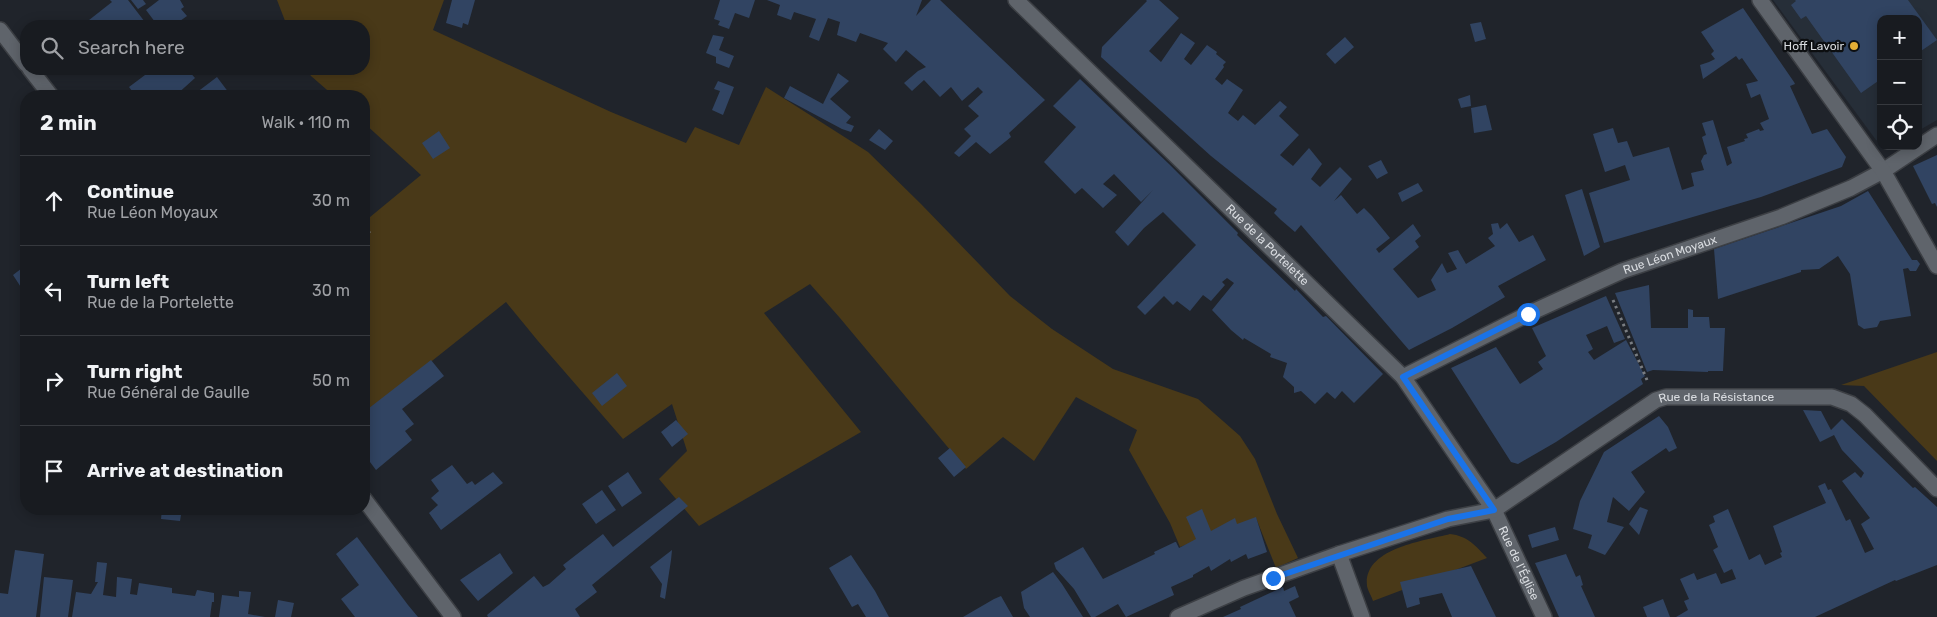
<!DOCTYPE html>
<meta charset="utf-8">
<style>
body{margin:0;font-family:Rubik,sans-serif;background:#212429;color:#f1f3f6}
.controls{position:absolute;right:15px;top:15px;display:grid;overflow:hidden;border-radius:10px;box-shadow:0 2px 12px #0003}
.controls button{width:45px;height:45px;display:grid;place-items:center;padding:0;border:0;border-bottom:1px solid #36393e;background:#181b20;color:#f1f3f6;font:25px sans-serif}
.stop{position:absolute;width:15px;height:15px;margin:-11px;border:4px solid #1a73e8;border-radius:50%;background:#fff}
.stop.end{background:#1a73e8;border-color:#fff;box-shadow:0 1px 5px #0008}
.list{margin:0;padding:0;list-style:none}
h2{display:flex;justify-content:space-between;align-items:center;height:65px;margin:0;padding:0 20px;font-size:21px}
h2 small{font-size:16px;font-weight:400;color:#9fa1a5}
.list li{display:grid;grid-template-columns:32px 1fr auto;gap:15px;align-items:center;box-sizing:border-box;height:90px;padding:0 20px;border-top:1px solid #36393e}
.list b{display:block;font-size:19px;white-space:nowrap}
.list p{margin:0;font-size:16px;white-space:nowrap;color:#9fa1a5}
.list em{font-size:16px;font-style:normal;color:#9fa1a5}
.icon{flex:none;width:28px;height:28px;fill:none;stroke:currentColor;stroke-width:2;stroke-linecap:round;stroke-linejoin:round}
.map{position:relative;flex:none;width:1937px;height:617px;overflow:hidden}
.search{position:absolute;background:#181b20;box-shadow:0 2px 12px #0003;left:20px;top:20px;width:350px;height:55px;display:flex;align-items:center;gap:12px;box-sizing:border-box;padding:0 18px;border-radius:20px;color:#9fa1a5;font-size:19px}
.panel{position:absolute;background:#181b20;box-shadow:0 2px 12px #0003;left:20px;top:90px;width:350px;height:425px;border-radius:20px}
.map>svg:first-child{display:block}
.built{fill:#262e38}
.green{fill:#493918}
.building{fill:#314462}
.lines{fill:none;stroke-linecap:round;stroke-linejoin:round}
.street-casing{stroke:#3c3f44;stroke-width:18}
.secondary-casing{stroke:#3c3f44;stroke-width:18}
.path{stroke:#797d82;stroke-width:3;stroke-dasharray:2.5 4;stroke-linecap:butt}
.street{stroke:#5f646b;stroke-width:15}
.secondary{stroke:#5f646b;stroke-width:15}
.route{stroke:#1a73e8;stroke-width:6}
.poi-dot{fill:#e4ae35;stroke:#0c0e10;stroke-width:2}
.labels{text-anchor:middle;stroke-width:4.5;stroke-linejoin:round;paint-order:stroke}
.poi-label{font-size:12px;fill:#d9dce0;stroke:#0c0e10;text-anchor:end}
.street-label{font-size:12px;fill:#d9dce0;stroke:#0c0e10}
</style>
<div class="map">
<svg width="1937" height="617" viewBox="0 0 1937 617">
<rect width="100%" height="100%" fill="#20242b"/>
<path class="built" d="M1773,0H1937V120L1918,131V19H1881V143L1876,140Z"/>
<path class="green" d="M277,0H444L433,30L611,112L686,143L695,127L739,145L766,87L868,152L921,204L1010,296L1052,329L1113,369L1198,399L1240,436L1255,459L1277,514L1298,558L1276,568L1256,518L1180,547L1170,523L1129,450L1137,430L1076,397L1034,461L1003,437L966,469L840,318L810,284L764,313L861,432L699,526L659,479L687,451L672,404L623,439L538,341L506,302L364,415V222L421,175L364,123V96H334L311,76L306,69H364V26H287Z
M1937,352V461L1864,386L1841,385Z
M1450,534C1468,536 1476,546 1487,558L1373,601C1372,597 1368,591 1367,586C1363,548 1424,541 1450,534Z"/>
<path class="building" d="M110,0H128L148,26H86L84,24L112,2Z
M131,0H143L146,4L138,9Z
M159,0H180L184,7L181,9L187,16L173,26H158L146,10Z
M452,0H475L468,25L463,23L462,28L446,23Z
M720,0H755L749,18L735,13L729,29L718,25L720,21L714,19Z
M767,0H922L916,16L931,0H940L1045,100L1009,133L1011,137L990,154L976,142L959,157L954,153L971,136L964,129L979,116L968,106L983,92L978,87L962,101L951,87L940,97L924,80L912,91L904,83L918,71L926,67L906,50L896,62L883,49L888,43L860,33L856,42L837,35L840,22L828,18L819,41L809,37L816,19L794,12L791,20L777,15L780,5Z
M1146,0H1159L1179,18L1149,51L1161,62L1181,33L1195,43L1184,59L1191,65L1207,45L1217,52L1216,54L1226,62L1223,65L1224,67L1215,79L1222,85L1227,79L1243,90L1228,113L1238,121L1243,115L1255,125L1280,101L1287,107L1279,116L1299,135L1280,155L1293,166L1309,148L1322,164L1311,179L1320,187L1340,167L1352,179L1334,201L1341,195L1357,214L1364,208L1372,216L1390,238L1376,249L1379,253L1413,224L1421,236L1415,241L1419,247L1393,269L1418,298L1436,290L1431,280L1442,263L1447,273L1457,269L1448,253L1458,250L1466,264L1495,246L1488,238L1493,234L1491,224L1498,223L1500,229L1507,223L1519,242L1533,235L1546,260L1498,286L1505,297L1452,328L1409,350L1301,225L1295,232L1281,220L1274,213L1277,209L1211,156L1101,57L1102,47L1147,1Z
M1795,0H1908L1937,40L1918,53V19H1881V79L1861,93L1806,16L1801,19L1791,5L1796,1Z
M1743,8L1794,82L1795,84L1790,86L1812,134L1827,129L1846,157L1842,167L1761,197L1604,243L1589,193L1630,180L1625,165L1605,172L1593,134L1613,128L1618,143L1627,141L1633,157L1669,147L1682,190L1694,186L1691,173L1704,170L1701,161L1704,155L1707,154L1702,137L1706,135L1702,123L1713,120L1727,166L1732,163L1727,147L1745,141L1744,139L1748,138L1746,134L1759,129L1760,131L1764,130L1760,123L1769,119L1760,94L1751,98L1746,84L1758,81L1742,58L1739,60L1736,56L1703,79L1700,65L1709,62L1715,59L1711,54L1714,51L1701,32Z
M1481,22L1486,39L1475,42L1470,24Z
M713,35L724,37L719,50L734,56L729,68L716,63V57L706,53Z
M1345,37L1354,47L1335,64L1326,54Z
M153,69H187L195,78L175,96H124L132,91L129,87Z
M838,73L849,81L830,99L851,117L846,123L854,126L851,132L842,129L784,98L790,86L823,104Z
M217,77L229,93L224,96H192Z
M1080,79L1169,164L1238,233L1237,235L1295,291L1296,289L1323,317L1326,316L1383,374L1354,403L1342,391L1335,399L1327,392L1315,404L1301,391L1294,393V387L1283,377L1287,363L1270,357L1271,354L1244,338L1243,340L1231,330L1212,310L1234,283L1227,278L1222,282L1225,285L1211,301L1203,295L1190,311L1177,301L1173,305L1164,296L1145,315L1137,307L1196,245L1163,212L1144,228L1128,246L1115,232L1153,190L1141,202L1114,174L1103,184L1117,195L1103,208L1082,188L1075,194L1044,162L1076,127L1053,106Z
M718,81L734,87L723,115L712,110L720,91L714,89Z
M1470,95L1471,106L1461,108L1458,99Z
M1486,105L1492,130L1474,133L1471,108Z
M879,129L893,141L885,150L869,140Z
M439,131L450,148L433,159L422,143Z
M1937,155V207L1935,203L1932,204L1913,166Z
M1381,160L1388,173L1377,179L1368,166Z
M1418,183L1423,191L1402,202L1398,193Z
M1582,189L1600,247L1584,256L1565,195Z
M1868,191L1912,260H1917L1920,264L1916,271H1910L1908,268L1903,269L1911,316L1880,321L1877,327L1864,329L1858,325L1850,274L1838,256L1819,269L1801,270V272L1718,299L1714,249L1841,206Z
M26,265V295L13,275Z
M1649,285L1651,328H1688V309L1693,310V317H1709L1710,328H1725L1723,371H1708V372L1653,370L1647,372L1615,293Z
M1606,296L1625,339L1614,343L1607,326L1586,335L1593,349L1588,352L1594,360L1626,340L1645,376L1641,379L1643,384L1556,442L1518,464L1511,462L1451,368L1496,347L1520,384L1543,369L1538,362L1546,356L1532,328Z
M431,360L444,376L402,409L414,424L405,431L412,440L376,470L364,454V412Z
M617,373L627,386L602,406L592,393Z
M1803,410L1821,411L1831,430L1842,419L1913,488L1915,487L1937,507V565L1896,581L1895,580L1815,617H1676L1688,610L1684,601L1689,599L1680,579L1694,573L1697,580L1716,573L1721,584L1736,579L1732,569L1724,573L1713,550L1718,547L1709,525L1715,522L1713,516L1728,509L1749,560L1760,554L1765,565L1782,557L1780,553L1782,552L1773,526L1826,503L1818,486L1825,483L1828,490L1831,489L1846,521L1850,519L1865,553L1874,549L1861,524L1870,518L1842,481L1855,472L1861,478L1864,473L1842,450L1834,435L1820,442Z
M1659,416L1668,427L1677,448L1669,452L1666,448L1631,472L1645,492L1629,511L1613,497L1607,522L1624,527L1605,555L1588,548L1592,535L1573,529L1580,501L1604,452Z
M676,420L688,434L672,447L661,432Z
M950,448L966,467L954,477L938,458Z
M452,465L467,484L472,481L475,485L493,472L503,483L441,530L429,513L438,505L431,498L439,491L431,480Z
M628,472L642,493L622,507L608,486Z
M602,490L616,510L596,524L582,504Z
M679,497L688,506L592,585L597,592L575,609L580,617H488L487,615L534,576L543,587L549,584L566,569L563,565L603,534L613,547Z
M1640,507L1648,510L1639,535L1629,524Z
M162,509H182L180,521L161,519Z
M233,509H253L252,515L233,511Z
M262,509H278L277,514L262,512Z
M1202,509L1211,531L1235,518L1237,524L1256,517L1267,552L1248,559L1246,554L1231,562L1230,559L1211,571L1209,566L1193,575V577L1171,587L1174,595L1126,617L1118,604L1095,617H1091L1074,589L1056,569L1054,563L1083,547L1103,579L1155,554L1154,552L1175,542H1176L1179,548L1196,539L1186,517Z
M1555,527L1559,540L1532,548L1528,535Z
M357,537L408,605L418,617H355L341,599L359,585L336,554Z
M15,550L44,554L36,617H0V593L8,594Z
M672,550L671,560L665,599L660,597L662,584L650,567Z
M500,553L513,573L478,601L460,580Z
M1566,554L1576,577L1580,575L1583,585L1581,586L1595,617H1559L1535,563Z
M851,555L875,591L889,617H866L858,604L852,607L829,568Z
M97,562L107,563L103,595L116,597L117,577L132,579L130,594L137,595L139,583L172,588V593L195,596L197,590L214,593V602H212L210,617H72L76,592L91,594L98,582H95Z
M1471,566L1496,617H1452L1442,593L1419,598L1420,604L1407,608L1400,582Z
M1053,572L1062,584L1083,617H1030L1024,608L1021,592Z
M44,577L73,580L68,617H40Z
M1295,586L1299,597L1289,602L1296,617H1223L1241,609L1240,607L1283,587L1284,591Z
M239,591L251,592L248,614L265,617H219L222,595L239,597Z
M1001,596L1013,617H963L994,599Z
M1663,599L1670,617H1647L1643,607Z
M278,600L294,603L291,617H275Z"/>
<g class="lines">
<g class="street-casing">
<g id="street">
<path id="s1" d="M1016,0L1403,377L1494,510L1544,617"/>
<path d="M0,30L26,64"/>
<path d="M30,69L51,96"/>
<path id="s2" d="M1403,377L1528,314L1622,271L1781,217L1851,188L1883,171L1937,135"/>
<path d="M364,499L453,617"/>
<path d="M1339,554L1362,617"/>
<path id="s3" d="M1178,617L1244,588L1339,554L1448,519L1494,510L1656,400L1666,397H1832L1851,404L1865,415L1937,489"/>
</g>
</g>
<g class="secondary-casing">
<path id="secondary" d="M1760,0L1883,171L1937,266"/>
</g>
<path class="path" d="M364,236L370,231
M1613,300L1647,380"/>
<use href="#street" class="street"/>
<use href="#secondary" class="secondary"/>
</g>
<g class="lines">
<path class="route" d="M1273,578L1448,519L1494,510L1403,377L1528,314"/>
</g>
<circle class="poi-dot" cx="1854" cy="46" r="5"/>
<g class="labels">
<g class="poi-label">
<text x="1844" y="50">Hoff Lavoir</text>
</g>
<g class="street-label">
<text dy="4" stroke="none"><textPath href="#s1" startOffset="351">Rue de la Portelette</textPath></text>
<text dy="4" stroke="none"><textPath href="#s2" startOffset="294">Rue Léon Moyaux</textPath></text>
<text dy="4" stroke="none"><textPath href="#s3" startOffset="591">Rue de la Résistance</textPath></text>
<text dy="4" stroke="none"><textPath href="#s1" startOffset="760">Rue de l'Église</textPath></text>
</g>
</g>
</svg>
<div class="controls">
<button>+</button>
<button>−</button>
<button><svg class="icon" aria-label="locate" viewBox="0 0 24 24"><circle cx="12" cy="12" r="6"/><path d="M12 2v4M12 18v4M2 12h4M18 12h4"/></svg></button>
</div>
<div class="stop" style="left:1528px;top:314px"></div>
<div class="stop end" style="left:1273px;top:578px"></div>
<div class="search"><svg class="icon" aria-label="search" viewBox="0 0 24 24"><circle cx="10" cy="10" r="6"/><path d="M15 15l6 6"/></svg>Search here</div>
<section class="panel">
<h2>2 min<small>Walk · 110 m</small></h2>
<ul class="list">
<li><svg class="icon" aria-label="ahead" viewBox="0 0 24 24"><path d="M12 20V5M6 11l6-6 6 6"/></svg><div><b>Continue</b><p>Rue Léon Moyaux</p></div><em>30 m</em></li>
<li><svg class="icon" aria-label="left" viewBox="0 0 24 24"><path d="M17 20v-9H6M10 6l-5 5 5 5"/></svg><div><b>Turn left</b><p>Rue de la Portelette</p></div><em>30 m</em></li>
<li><svg class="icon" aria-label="right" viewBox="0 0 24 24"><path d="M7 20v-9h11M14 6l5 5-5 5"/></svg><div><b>Turn right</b><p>Rue Général de Gaulle</p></div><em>50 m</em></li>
<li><svg class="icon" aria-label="arrive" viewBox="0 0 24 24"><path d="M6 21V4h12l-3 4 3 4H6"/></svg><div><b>Arrive at destination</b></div></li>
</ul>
</section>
</div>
